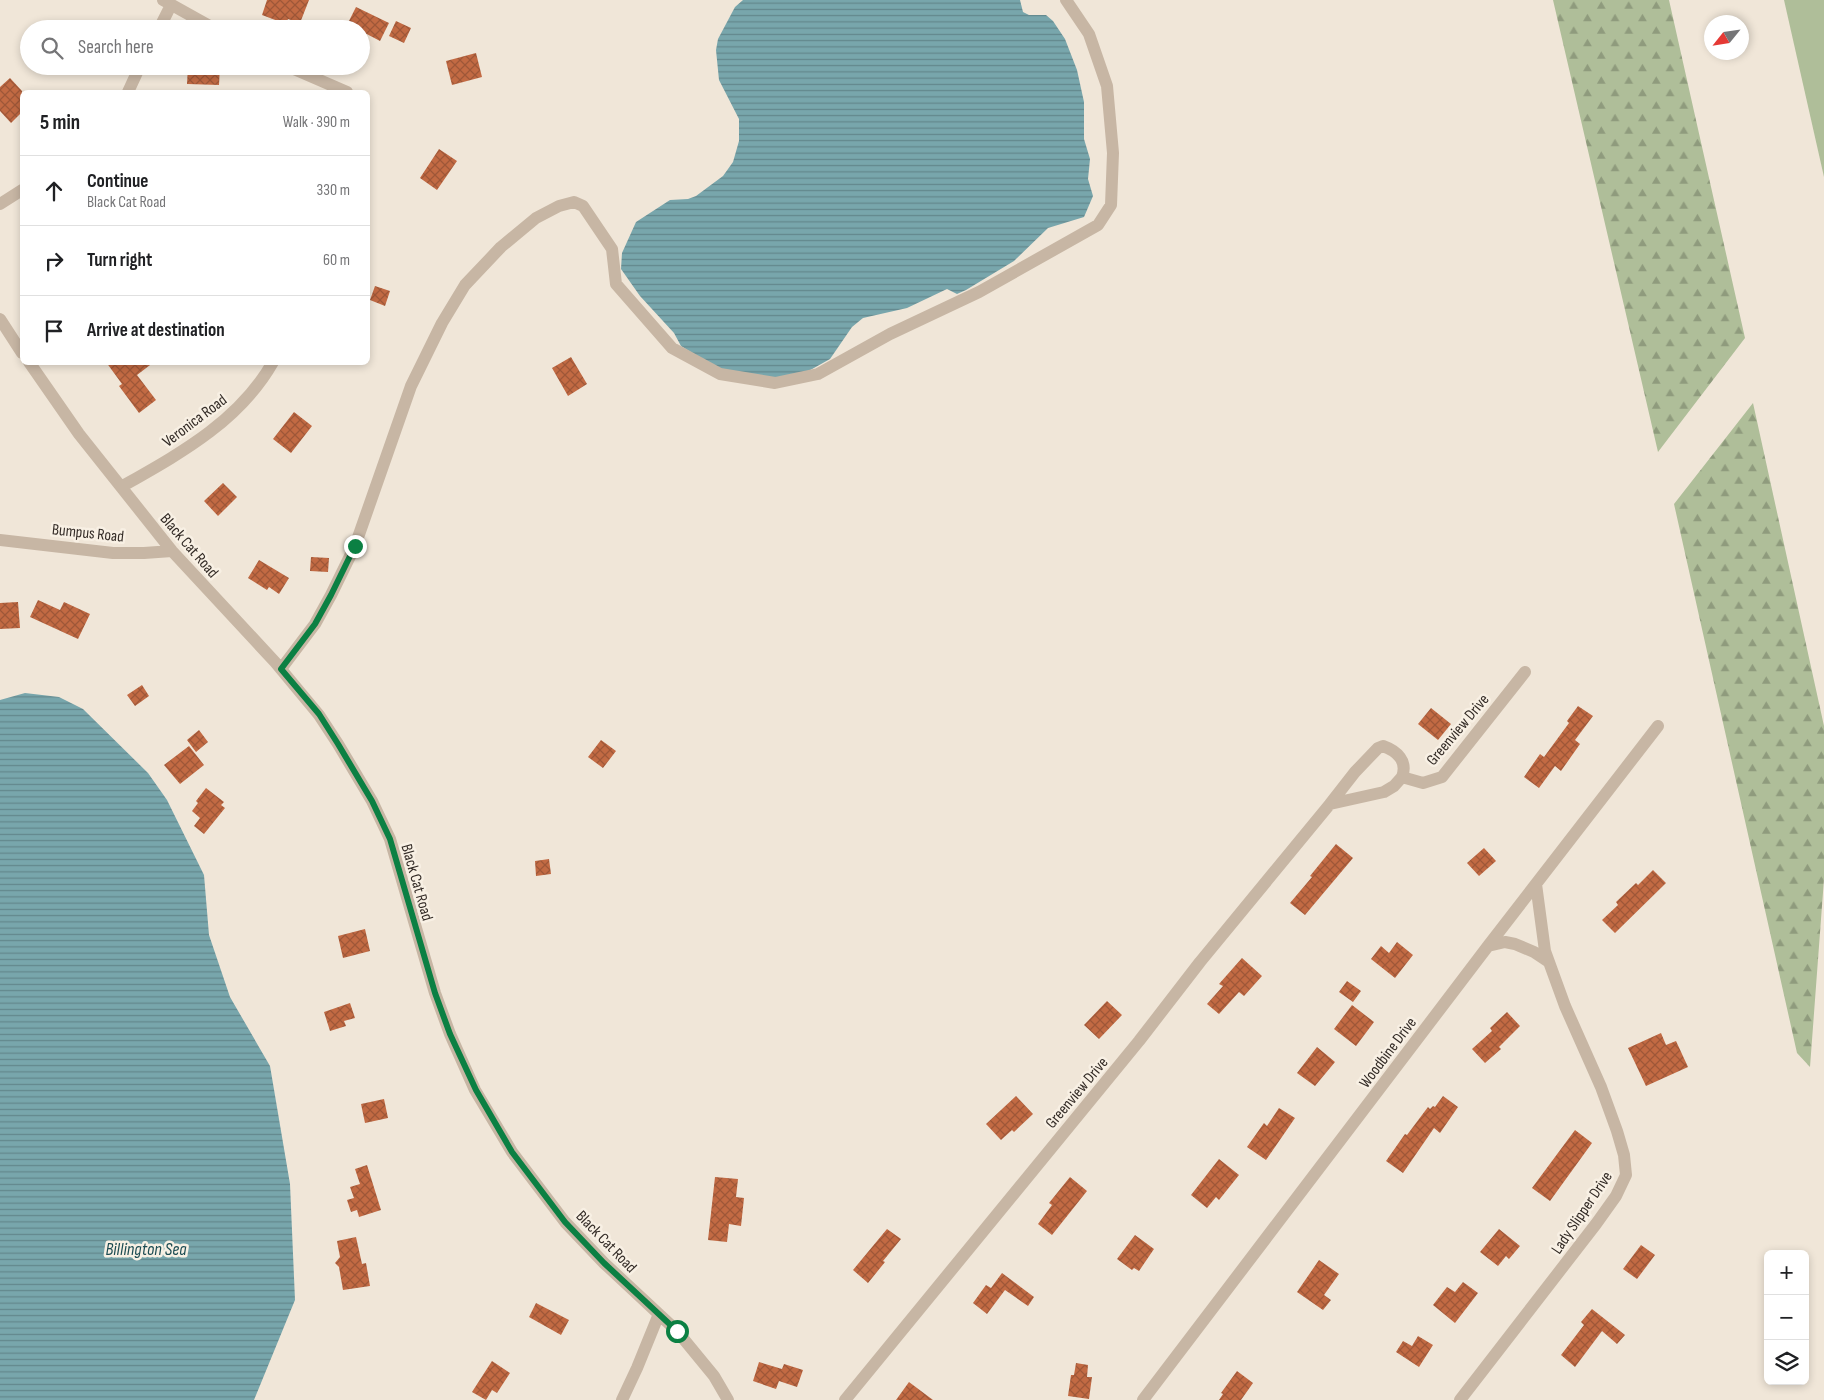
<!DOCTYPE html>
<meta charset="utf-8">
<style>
body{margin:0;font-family:"Sofia Sans Condensed",sans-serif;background:#f6f6f6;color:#202124}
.controls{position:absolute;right:15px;bottom:15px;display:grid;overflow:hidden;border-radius:8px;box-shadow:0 2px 8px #0003}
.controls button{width:45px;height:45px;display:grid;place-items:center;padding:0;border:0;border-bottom:1px solid #e0e0e0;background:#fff;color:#202124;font:25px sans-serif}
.compass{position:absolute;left:1704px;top:15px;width:45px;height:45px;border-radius:50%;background:#fff;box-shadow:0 2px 8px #0003;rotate:240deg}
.stop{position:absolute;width:15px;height:15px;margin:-11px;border:4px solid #0b8043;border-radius:50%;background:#fff}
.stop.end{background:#0b8043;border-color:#fff;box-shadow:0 1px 5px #0008}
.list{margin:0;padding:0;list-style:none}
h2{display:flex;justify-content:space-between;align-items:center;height:65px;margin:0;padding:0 20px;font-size:21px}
h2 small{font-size:16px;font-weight:400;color:#757577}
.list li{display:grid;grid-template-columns:32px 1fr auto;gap:15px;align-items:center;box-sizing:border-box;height:70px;padding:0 20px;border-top:1px solid #e0e0e0}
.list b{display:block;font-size:19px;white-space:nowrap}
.list p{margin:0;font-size:16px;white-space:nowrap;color:#757577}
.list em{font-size:16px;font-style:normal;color:#757577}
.icon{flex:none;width:28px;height:28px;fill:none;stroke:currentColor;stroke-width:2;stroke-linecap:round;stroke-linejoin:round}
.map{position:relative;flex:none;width:1824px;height:1400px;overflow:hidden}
.search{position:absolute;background:#fff;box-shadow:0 2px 8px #0003;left:20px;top:20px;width:350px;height:55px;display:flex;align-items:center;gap:12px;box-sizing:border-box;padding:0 18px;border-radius:28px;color:#757577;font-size:19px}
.panel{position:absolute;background:#fff;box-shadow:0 2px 8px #0003;left:20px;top:90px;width:350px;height:275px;border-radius:8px}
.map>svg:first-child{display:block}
.green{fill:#afbe99}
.forest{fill:url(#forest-firs)}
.water{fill:url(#water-rules)}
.building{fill:url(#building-cross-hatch)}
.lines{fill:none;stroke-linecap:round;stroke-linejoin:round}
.minor{stroke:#c7b6a4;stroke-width:12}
.route{stroke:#0b8043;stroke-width:6}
.labels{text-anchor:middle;stroke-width:5;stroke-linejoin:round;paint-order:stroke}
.street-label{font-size:16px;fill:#332b26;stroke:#f8f0e4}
.water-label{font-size:18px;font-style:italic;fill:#1d4c53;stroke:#f8f0e4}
</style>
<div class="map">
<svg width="1824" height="1400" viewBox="0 0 1824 1400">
<defs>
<pattern id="forest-firs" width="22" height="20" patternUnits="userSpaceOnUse" patternTransform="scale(1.25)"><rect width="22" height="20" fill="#afbe99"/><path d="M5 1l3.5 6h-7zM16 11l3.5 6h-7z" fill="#8f9b7d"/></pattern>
<pattern id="water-rules" width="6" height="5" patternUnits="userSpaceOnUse" patternTransform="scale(1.25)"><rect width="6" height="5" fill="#78a6ac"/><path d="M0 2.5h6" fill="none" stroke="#63878c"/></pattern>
<pattern id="building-cross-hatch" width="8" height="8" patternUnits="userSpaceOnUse" patternTransform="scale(1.25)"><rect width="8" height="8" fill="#c26a43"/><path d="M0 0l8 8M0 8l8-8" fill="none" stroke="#9e5738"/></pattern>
</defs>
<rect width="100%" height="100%" fill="#f0e6d8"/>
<path class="green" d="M1784,0H1824V177Z"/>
<path class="forest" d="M1553,0H1669L1745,338L1658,452Z
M1753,403L1824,726V879L1810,1067L1797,1053L1674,504Z"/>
<path class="water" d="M743,0H1020L1023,12L1029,15H1046L1053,21L1065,39L1077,70L1084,102V139L1090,159L1088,179L1093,196L1084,217L1048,228L1014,261L966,290L957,294L947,289L907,308L863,318L852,327L830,359L805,373L779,380L744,376L713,366L681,346L674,333L640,296L621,269L622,253L636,222L670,200L688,199L696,196L723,176L733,162L739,141V119L719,80L716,50L718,39L735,7Z
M25,693L59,697L83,709L148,773L167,800L204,875L209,935L230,997L270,1066L290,1184L295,1300L254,1400H0V700Z"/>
<path class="building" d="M267,0H309L300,23L288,19L286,24L262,15Z
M356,7L389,23L380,41L361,31V29H356L347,25Z
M396,21L411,28L404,43L389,36Z
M476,53L482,77L452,85L446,61Z
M188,66H220L219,85L187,84Z
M10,78L22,91V112L11,123L0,111V87Z
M439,149L457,161L437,190L420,178Z
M375,286L390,291L385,306L370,300Z
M571,357L587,384L568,396L552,368Z
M106,362H154L137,375L156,400L139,413L119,386L122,384Z
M294,412L312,426L291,453L273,439Z
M223,483L237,497L218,516L204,501Z
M311,557L329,558L328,572L310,571Z
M259,560L289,578L279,594L269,587L267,590L248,578Z
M38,600L60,610L64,602L90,614L78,639L30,617Z
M18,602L20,628L0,629V603Z
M142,685L149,696L135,706L127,695Z
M1578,706L1593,716L1575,740L1580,744L1561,771L1555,766L1539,788L1524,777L1540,754L1544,757L1569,723L1567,721Z
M1431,708L1451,724L1438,740L1418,724Z
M199,730L208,742L196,752L187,740Z
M601,740L616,751L603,768L588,757Z
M189,746L204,765L180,784L164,765Z
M206,788L224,802L221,805L225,808L204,834L194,826L200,818L192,811L198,803L196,801Z
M1336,844L1353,858L1305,915L1290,903L1312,877L1310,876Z
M1484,848L1496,861L1479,876L1467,863Z
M549,859L551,874L536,876L535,861Z
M1653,870L1666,883L1615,933L1602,920L1618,905L1616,902L1636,883L1638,885Z
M365,929L370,951L343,958L338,936Z
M1397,942L1413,955L1395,978L1371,959L1381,946L1389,953Z
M1242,958L1262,976L1244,996L1239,992L1219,1014L1207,1004L1223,986L1219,984Z
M1347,981L1361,991L1353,1002L1339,992Z
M1107,1001L1122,1015L1099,1039L1084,1025Z
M350,1003L355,1018L344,1021L346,1026L330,1031L324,1012Z
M1352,1005L1374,1022L1356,1046L1334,1029Z
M1507,1012L1520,1026L1499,1047L1501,1049L1485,1063L1472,1049L1492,1031L1490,1028Z
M1661,1033L1666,1045L1676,1041L1688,1067L1646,1086L1628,1048Z
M1317,1047L1335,1062L1315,1086L1297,1073Z
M1016,1096L1033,1114L1014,1132L1012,1130L1001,1140L986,1124Z
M1443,1096L1458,1107L1440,1133L1434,1128L1403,1173L1386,1161L1405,1134L1407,1135L1428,1107L1430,1109L1433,1106L1435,1107Z
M384,1099L388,1118L365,1123L361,1104Z
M1279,1108L1295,1118L1266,1160L1247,1147L1264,1123L1267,1126Z
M1575,1130L1592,1143L1550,1201L1532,1188Z
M1219,1159L1239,1175L1219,1200L1216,1197L1207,1208L1191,1195Z
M367,1165L381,1210L359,1217L357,1210L351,1212L347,1200L354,1198L350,1187L360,1184L355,1169Z
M715,1177L738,1179L736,1197L744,1198L741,1226L729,1224L727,1242L708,1240Z
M1070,1177L1087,1191L1052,1235L1038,1224L1052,1205L1049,1203Z
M887,1229L901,1239L883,1261L885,1262L868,1283L853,1270Z
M1499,1229L1520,1246L1509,1259L1506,1256L1498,1266L1480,1252Z
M1135,1235L1154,1249L1139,1271L1134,1268L1132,1270L1117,1259Z
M356,1237L362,1264L366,1263L370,1286L343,1290L339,1267L335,1263L340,1257L337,1241Z
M1641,1245L1655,1255L1637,1279L1623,1269Z
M1319,1260L1339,1274L1324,1295L1331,1300L1323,1310L1297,1292Z
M1002,1273L1034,1297L1028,1306L1005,1290L987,1314L973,1303L986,1285L991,1288Z
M1463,1282L1478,1293L1455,1323L1433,1305L1447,1287L1455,1292Z
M536,1303L569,1320L561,1335L529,1317Z
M1592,1309L1625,1335L1617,1344L1602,1331L1575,1367L1561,1355L1584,1325L1581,1322Z
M1418,1336L1433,1345L1419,1367L1396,1352L1403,1341L1412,1346Z
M492,1361L510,1373L497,1393L492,1390L486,1400L472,1392Z
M759,1362L782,1369L784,1364L803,1370L797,1387L779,1381L776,1389L753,1381Z
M1076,1363L1088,1365L1087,1377H1092L1089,1399L1068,1396L1071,1375H1074Z
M1237,1371L1253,1383L1241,1400H1219L1223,1394L1221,1393Z
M909,1382L933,1400H896Z"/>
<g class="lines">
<path class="minor" d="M163,0L215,29
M159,29L171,5
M287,66L347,92
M128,92L140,66
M0,204L22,190
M0,319L22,353
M29,362L79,434L172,551L275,662L319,715L338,744L372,801L390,839L435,993L450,1034L475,1090L512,1152L565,1222L604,1263L677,1331L714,1376L728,1400
M121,487C179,454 239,422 273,362
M0,540L113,553H144L172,551
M281,669L315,624L331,595L355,546L411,386L442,323L465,285L501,247L536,218L559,206L574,202L583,206L612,249L616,284L672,348L720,374L775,383L818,374L890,334L979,292L1098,225L1111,205L1113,153L1107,86L1089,34L1066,0
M1330,804L1355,772L1378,748L1383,746C1397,751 1408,761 1402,777
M1536,884L1545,951L1549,962
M622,1400L637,1368L659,1314
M845,1400L1139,1041L1200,962L1330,804L1384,792L1394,786L1402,777L1423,783L1442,777L1525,672
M1143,1400L1488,946L1658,726
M1460,1400L1596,1224L1616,1196L1626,1175L1624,1155L1617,1131L1601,1087L1565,1006L1549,962L1534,952L1515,944L1505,942L1488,946"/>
</g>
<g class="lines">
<path class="route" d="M355,546L331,595L315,624L281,669L319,714L338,744L372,801L390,839L435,993L450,1034L476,1090L512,1152L565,1222L604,1263L677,1331"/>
</g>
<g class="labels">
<g class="street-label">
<text transform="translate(194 420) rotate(-37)" y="6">Veronica Road</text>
<text transform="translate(88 532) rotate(6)" y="6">Bumpus Road</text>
<text transform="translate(190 545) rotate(49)" y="6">Black Cat Road</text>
<text transform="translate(1457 729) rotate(-50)" y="6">Greenview Drive</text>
<text transform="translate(418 882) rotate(74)" y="6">Black Cat Road</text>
<text transform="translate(1387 1052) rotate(-53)" y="6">Woodbine Drive</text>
<text transform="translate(1076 1092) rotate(-50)" y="6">Greenview Drive</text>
<text transform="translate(1581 1212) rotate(-56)" y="6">Lady Slipper Drive</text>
<text transform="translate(607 1241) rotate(46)" y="6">Black Cat Road</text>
</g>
<g class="water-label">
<text x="146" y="1255">Billington Sea</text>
</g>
</g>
</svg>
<div class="controls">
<button>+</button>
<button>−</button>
<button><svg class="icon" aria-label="layers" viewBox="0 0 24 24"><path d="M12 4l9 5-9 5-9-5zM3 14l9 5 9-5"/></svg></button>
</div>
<svg class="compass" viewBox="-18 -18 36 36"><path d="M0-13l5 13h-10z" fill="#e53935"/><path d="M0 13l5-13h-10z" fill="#757577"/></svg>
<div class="stop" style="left:677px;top:1331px"></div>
<div class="stop end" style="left:355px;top:546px"></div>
<div class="search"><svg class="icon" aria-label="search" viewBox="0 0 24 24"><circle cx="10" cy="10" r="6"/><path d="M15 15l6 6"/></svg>Search here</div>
<section class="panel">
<h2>5 min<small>Walk · 390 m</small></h2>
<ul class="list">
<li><svg class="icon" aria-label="ahead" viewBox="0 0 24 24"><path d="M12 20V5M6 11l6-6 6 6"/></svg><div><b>Continue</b><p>Black Cat Road</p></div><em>330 m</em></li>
<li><svg class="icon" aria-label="right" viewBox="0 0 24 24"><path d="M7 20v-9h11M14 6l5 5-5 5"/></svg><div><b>Turn right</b></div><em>60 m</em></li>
<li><svg class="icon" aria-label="arrive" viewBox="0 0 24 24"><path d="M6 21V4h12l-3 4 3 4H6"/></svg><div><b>Arrive at destination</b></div></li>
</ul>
</section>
</div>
